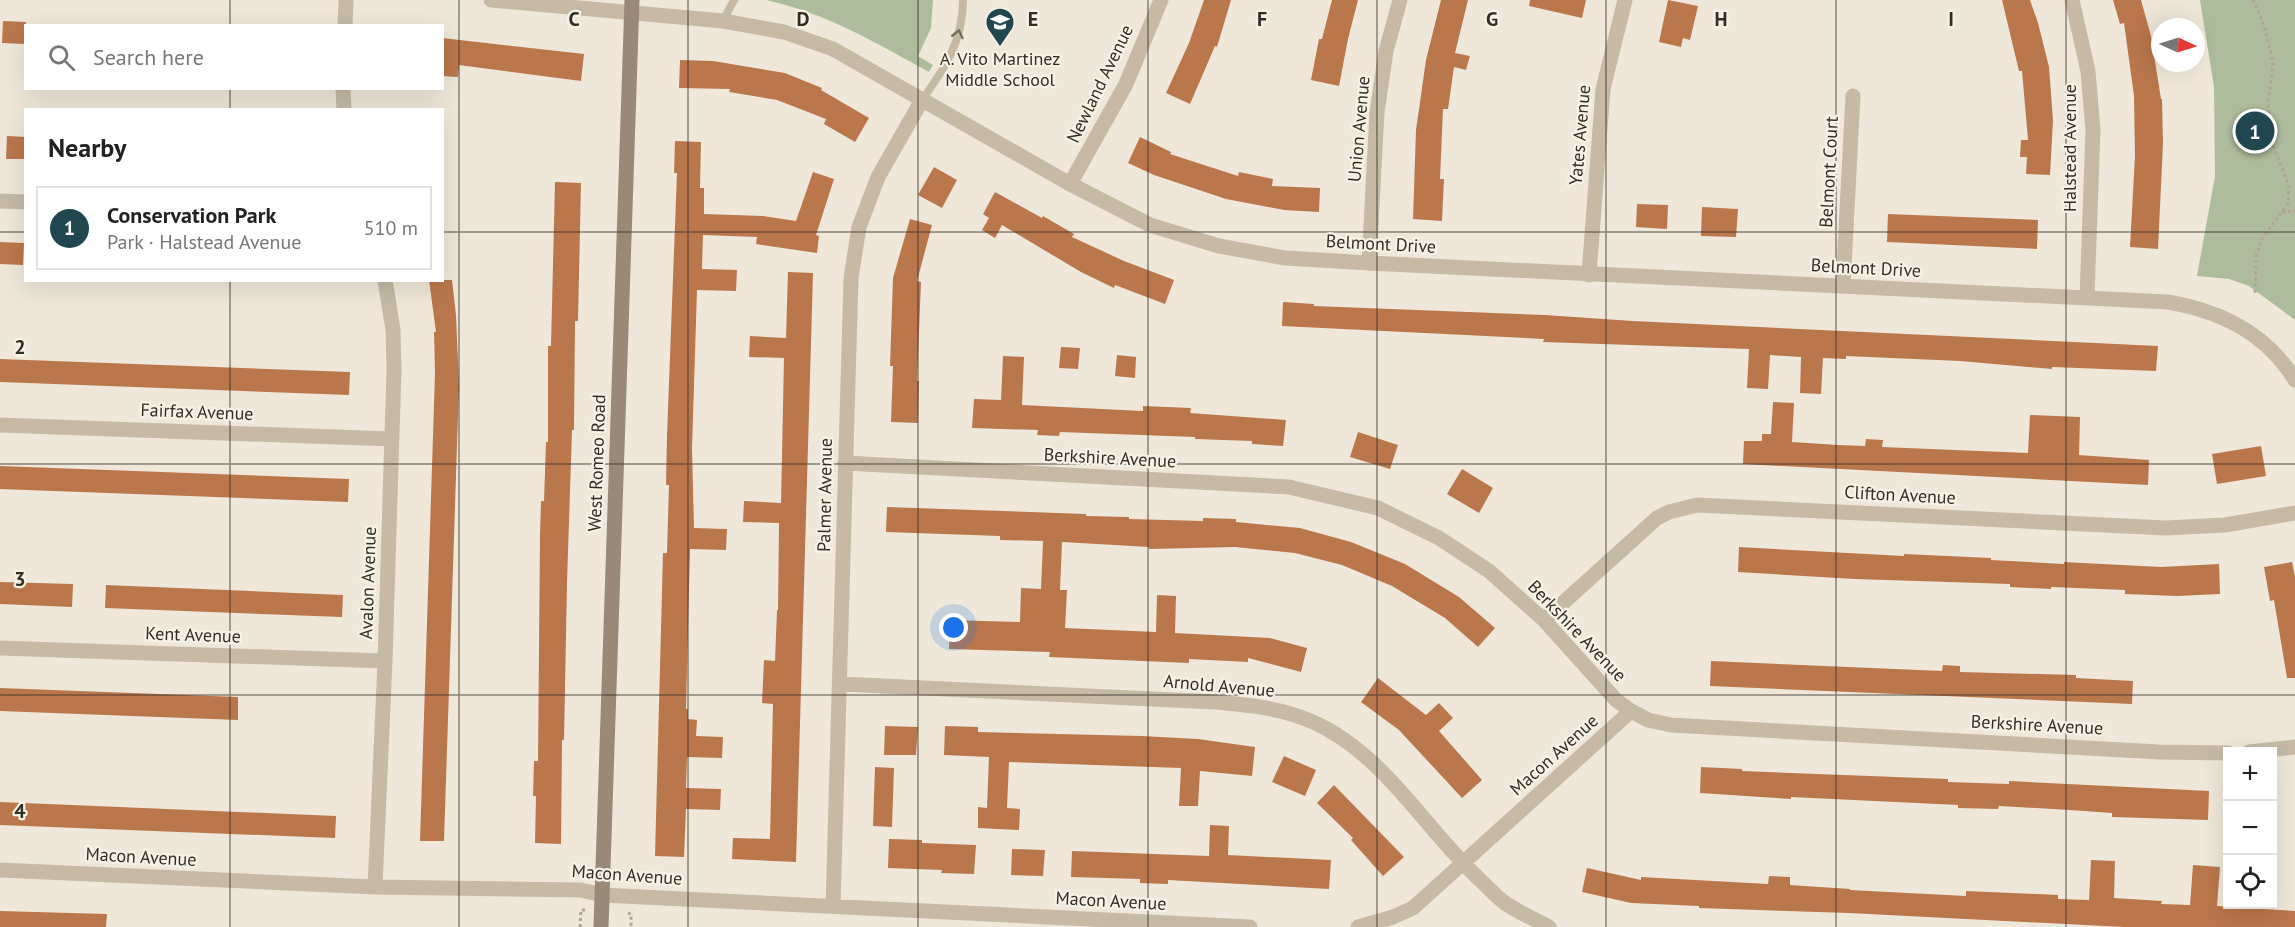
<!DOCTYPE html>
<meta charset="utf-8">
<style>
body{margin:0;font-family:"PT Sans",sans-serif;background:#f2f2f2;color:#222}
.controls{position:absolute;right:18px;bottom:18px;display:grid;overflow:hidden;border-radius:0px;box-shadow:0 6px 24px #0002}
.controls button{width:54px;height:54px;display:grid;place-items:center;padding:0;border:0;border-bottom:2px solid #e0e0e0;background:#fff;color:#222;font:30px sans-serif}
.compass{position:absolute;left:2151px;top:18px;width:54px;height:54px;border-radius:50%;background:#fff;box-shadow:0 6px 24px #0002;rotate:94deg}
.you{position:absolute;left:954px;top:628px;width:21px;height:21px;margin:-15px;border:4px solid #fff;border-radius:50%;background:#1a73e8;box-shadow:0 0 0 9px #1a73e833}
.badge{display:grid;place-items:center;width:39px;height:39px;border-radius:50%;background:#204650;color:#fff;font-size:20px;font-weight:700}
.pin{position:absolute;translate:-50% -50%;border:3px solid #fff;box-shadow:0 2px 6px #0006}
.list{margin:0;padding:0;list-style:none}
h2{display:flex;justify-content:space-between;align-items:center;height:78px;margin:0;padding:0 24px;font-size:26px}
h2 small{font-size:20px;font-weight:400;color:#767676}
.list li{display:grid;grid-template-columns:39px 1fr auto;gap:18px;align-items:center;box-sizing:border-box;height:84px;margin:0 12px 12px;padding:0 12px;border:2px solid #e0e0e0;border-radius:0px}
.list b{display:block;font-size:22px;white-space:nowrap}
.list p{margin:0;font-size:20px;white-space:nowrap;color:#767676}
.list em{font-size:20px;font-style:normal;color:#767676}
.icon{flex:none;width:33px;height:33px;fill:none;stroke:currentColor;stroke-width:2;stroke-linecap:round;stroke-linejoin:round}
.map{position:relative;flex:none;width:2295px;height:927px;overflow:hidden}
.search{position:absolute;background:#fff;box-shadow:0 6px 24px #0002;left:24px;top:24px;width:420px;height:66px;display:flex;align-items:center;gap:15px;box-sizing:border-box;padding:0 21px;border-radius:0px;color:#767676;font-size:22px}
.panel{position:absolute;background:#fff;box-shadow:0 6px 24px #0002;left:24px;top:108px;width:420px;height:174px;border-radius:0px}
.map>svg:first-child{display:block}
.green{fill:#adbc9c}
.building{fill:#bb774c}
.lines{fill:none;stroke-linecap:round;stroke-linejoin:round}
.path{stroke:#b1a492;stroke-width:3;stroke-dasharray:3 3;stroke-linecap:butt}
.service{stroke:#c6baa7;stroke-width:8}
.minor{stroke:#c6baa7;stroke-width:15}
.tertiary{stroke:#c6baa7;stroke-width:15}
.secondary{stroke:#998979;stroke-width:15}
.oneway{stroke:#756c61}
.grid{fill:none;stroke:#332d27;stroke-width:1.5;stroke-opacity:0.55}
.labels{text-anchor:middle;stroke-width:4.5;stroke-linejoin:round;paint-order:stroke}
.poi-label{font-size:18px;fill:#332d27;stroke:#f7f2e6}
.street-label{font-size:18px;fill:#332d27;stroke:#f7f2e6}
.grid-label{font-size:20px;text-anchor:middle;font-weight:bold;fill:#332d27;stroke:#f7f2e6;stroke-width:4.5;stroke-linejoin:round;paint-order:stroke}
</style>
<div class="map">
<svg width="2295" height="927" viewBox="0 0 2295 927">
<rect width="100%" height="100%" fill="#efe8da"/>
<path class="green" d="M766,0H933L931,28L918,56L933,65L929,72C876,43 826,13 766,0Z
M2200,0H2295V320L2249,286L2229,279L2197,276L2215,176L2214,87Z"/>
<path class="building" d="M1204,0H1231L1217,47L1215,46L1190,104L1166,93L1189,43Z
M1332,0H1358L1348,39L1339,86L1311,80L1319,39H1322Z
M1441,0H1468L1455,53L1470,56L1466,70L1454,67L1448,109H1443L1440,179H1444L1442,221L1413,219L1416,130L1426,60Z
M1530,0H1586L1582,18L1529,6Z
M1668,0L1698,6L1690,40L1683,38L1681,47L1659,42Z
M2002,0H2030L2038,23L2049,67L2053,120L2050,175L2026,174L2027,157H2020L2021,140H2028L2022,71H2019Z
M2113,0H2141L2151,36L2161,99H2162L2163,143L2158,249L2130,247L2135,156L2134,96L2124,23L2120,24Z
M3,21L26,22V44L2,43Z
M442,38L584,54L581,81L459,65L458,77L442,76Z
M680,60L713,61L785,73L822,88L821,90L869,118L855,142L824,124L826,119L777,100L729,92L730,89L679,88Z
M7,136L26,137V159H6Z
M1140,137L1171,152L1170,154L1238,176L1239,172L1273,179L1272,186L1320,188L1319,212L1284,210L1226,199L1154,175L1128,163Z
M675,141L701,142L700,188H704V214L763,216L796,221L813,172L834,179L816,235L819,236L817,253L756,244L757,237L703,235L702,269L737,270L736,291L697,290L692,449L694,528L727,529L726,550L690,549L686,709H688V719L697,720L696,736L723,737L722,758L687,757L686,788L721,789L720,810L686,809L684,857L655,856L663,553H667L669,485H666L667,435L677,173H674Z
M934,167L957,180L942,208L918,195Z
M555,182L581,183L578,321H575L574,430H572L567,583L564,740H562L561,844L535,843L536,796H533L534,761H538L540,535L541,501H544L546,442H548V346H551Z
M995,192L1042,218L1043,216L1074,234L1072,237L1124,261L1174,280L1165,304L1115,285L1114,288L1081,272L1002,225L995,238L982,230L989,218L983,214Z
M1637,204L1668,205L1667,229L1636,227Z
M1702,207L1738,209L1736,237L1701,236Z
M1888,214L2038,220L2037,249L1887,242Z
M910,219L932,225L917,281L921,282L917,381H919L918,423L891,422L893,366H890L893,278Z
M0,242L24,243L23,265L0,264Z
M788,272L813,273L796,862L732,859L733,838L770,839L773,704L762,703L764,660L775,661L777,610H778L779,523L743,522L744,501L781,503L784,358L749,357L750,336L786,338Z
M429,280H452L456,315L459,385L444,841H420L435,373L434,332H436Z
M1283,302L1314,304V306L1545,315L1633,321L2158,346L2156,371L2052,367V369L1960,361L1846,356V359L1823,358L1821,394L1800,393L1801,357L1770,355L1768,389L1747,388L1749,349L1543,342L1544,339L1282,326Z
M1061,347L1080,348L1078,369L1059,368Z
M1117,355L1136,357L1135,378L1115,376Z
M1003,356L1024,357L1022,405L1143,411V406L1191,408L1190,413L1286,420L1283,446L1252,444V441L1195,439V437L1060,432L1059,436L1037,435L1038,430L972,428L974,399L1001,400Z
M0,359L350,372L349,395L0,382Z
M1773,402L1794,403L1792,442L1838,445L1865,446L1866,439L1883,440L1882,447L2028,453L2030,415L2080,417L2079,455L2149,460L2148,485L1743,464L1744,441H1762V434H1771Z
M1358,432L1398,445L1390,469L1350,457Z
M2261,446L2266,476L2217,484L2212,454Z
M0,466L349,479L348,502L0,489Z
M1462,469L1493,488L1479,513L1447,494Z
M887,507L1086,514V516L1129,517V519L1203,521V518L1236,519V522L1300,528L1351,542L1405,564L1459,597L1495,628L1478,647L1445,618L1392,586L1342,565L1295,553L1235,547L1149,549V547L1062,542L1060,590H1067L1065,628L1156,632L1157,595L1176,596L1175,633L1270,638L1307,648L1301,672L1248,658V662L1189,659V663L1049,657L1050,652L949,649L950,620L1020,622L1021,588L1041,589L1043,541L1000,540V536L886,532Z
M1739,547L1904,556V554L1991,558V560L2064,564V562L2161,567L2219,564L2220,594L2177,596L2125,594V590L2051,587V589L2010,587V584L1855,579L1738,572Z
M2292,562L2295,577V678H2287L2274,600L2270,601L2264,567Z
M0,582L73,584L72,607L0,604Z
M106,585L343,595L342,617L105,608Z
M1711,661L1942,671L1943,665L1960,666V672L2076,675V678L2133,681L2132,704L1710,686Z
M1378,678L1426,715L1439,703L1453,718L1439,731L1482,780L1462,798L1399,730L1361,702Z
M0,688L238,697V720L0,711Z
M885,726L918,727L916,755H884Z
M945,726L978,727V732L1142,736L1198,739L1255,747L1252,776L1200,771L1198,806H1179L1181,768L1009,762L1007,808L1020,809L1019,830L978,828V807L987,808L989,757L944,755Z
M1284,756L1316,770L1305,796L1272,782Z
M875,767L894,768L892,827L873,826Z
M1701,767L1742,769V771L1948,779V782L2009,784V781L2209,791L2208,820L2112,817V813L2070,810L1999,806L1998,809L1958,808V805L1791,797V799L1700,793Z
M1334,785L1404,857L1383,876L1351,840L1353,838L1317,803Z
M0,802L336,816L335,838L0,825Z
M1210,825L1229,826L1228,855L1331,860L1329,889L1168,880V884L1140,883V879L1071,877L1072,851L1209,856Z
M889,839L922,840V843L976,845L974,874L941,873L942,870L888,868Z
M1012,849L1045,850L1043,876L1011,875Z
M2091,860L2115,861L2114,898L2162,901L2161,904L2190,905L2193,865L2220,867L2217,906L2295,911V927H2124L1849,913L1699,908V906L1631,903L1582,892L1587,868L1641,880V877L1768,884L1769,876L1790,877V885L1850,889V890L1966,896V891L2058,895V899L2089,900Z
M0,911L107,914L106,927H0Z"/>
<g class="lines">
<path class="path" d="M2253,0L2264,25L2273,63L2268,104L2273,145L2289,186L2288,203L2262,239L2256,257L2255,295
M2282,212L2295,211
M628,913L631,914V927
M580,927L581,910H586"/>
<path class="service" d="M723,21L734,0
M922,100C945,68 963,41 963,0"/>
<path class="minor" d="M2072,0L2088,71L2093,130L2087,297
M345,26L346,0
M343,88L344,110
M1070,184L1126,84L1161,0
M0,201L26,202
M1369,263L1377,112L1386,51L1400,0
M1589,275L1603,89L1625,0
M1843,286L1853,96
M0,425L392,439
M845,463L1289,487L1378,508L1439,538L1489,571L1544,620L1616,700L1631,711L1648,720L1671,725L1707,727L2159,752L2228,753
M1544,620L1657,518L1669,512L1697,505L2166,528L2225,525L2295,513
M0,648L385,661
M841,684L1215,702C1248,705 1282,708 1313,722C1383,753 1424,827 1478,878C1487,886 1495,896 1505,903C1518,912 1534,919 1549,927
M2249,752L2295,747
M0,870L375,887L581,890L602,895L1250,927
M375,887L385,661L394,370L393,330L385,280
M833,906L851,278L859,227L878,177L922,100
M1358,927L1393,917L1413,908L1631,711"/>
<path class="tertiary" d="M491,0L723,21L784,32L833,49L1070,184L1150,225L1219,246L1285,258L1369,263L2168,302C2221,311 2266,333 2295,380"/>
<path class="secondary" d="M601,927L632,0"/>
</g>
<defs><path id="oneway-chevron" d="M-2-3.5L2.5 0L-2 3.5" fill="none" stroke-width="1.6" stroke-linecap="round" stroke-linejoin="round" transform="scale(1.5)"/></defs>
<use class="oneway" href="#oneway-chevron" transform="translate(958 34) rotate(-77)"/>
<path class="grid" d="M230,0V26M459,0V927M688,0V927M918,0V927M1148,0V927M1377,0V927M1606,0V927M1836,0V927M2066,0V927M230,88V110M0,232H26M442,232H2295M230,280V927M0,464H2295M0,695H2295"/>
<defs>
<g id="school-pin" transform="scale(1.5)"><path d="M0 17L-7.5 6A9.5 9.5 0 1 1 7.5 6Z" fill="#204650" stroke="#f7f2e6"/><path d="M0-5L7-2L0 1L-7-2ZM-4 1L0 2.5L4 1V4Q0 6-4 4Z" fill="#fff"/></g>
</defs>
<g fill-rule="evenodd">
<use href="#school-pin" x="1000" y="22"/>
</g>
<g class="labels">
<g class="poi-label">
<text x="1000" y="65">A. Vito Martinez<tspan x="1000" dy="21">Middle School</tspan></text>
</g>
<g class="street-label">
<text transform="translate(1100 84) rotate(-64)" y="6">Newland Avenue</text>
<text transform="translate(1359 129) rotate(-85)" y="6">Union Avenue</text>
<text transform="translate(1580 135) rotate(-85)" y="6">Yates Avenue</text>
<text transform="translate(2070 148) rotate(-90)" y="6">Halstead Avenue</text>
<text transform="translate(1829 172) rotate(-87)" y="6">Belmont Court</text>
<text transform="translate(1381 244) rotate(3)" y="6">Belmont Drive</text>
<text transform="translate(1866 268) rotate(3)" y="6">Belmont Drive</text>
<text transform="translate(197 412) rotate(2)" y="6">Fairfax Avenue</text>
<text transform="translate(1110 458) rotate(3)" y="6">Berkshire Avenue</text>
<text transform="translate(597 463) rotate(-88)" y="6">West Romeo Road</text>
<text transform="translate(825 495) rotate(-89)" y="6">Palmer Avenue</text>
<text transform="translate(1900 495) rotate(3)" y="6">Clifton Avenue</text>
<text transform="translate(368 583) rotate(-88)" y="6">Avalon Avenue</text>
<text transform="translate(1577 631) rotate(46)" y="6">Berkshire Avenue</text>
<text transform="translate(193 635) rotate(2)" y="6">Kent Avenue</text>
<text transform="translate(1219 686) rotate(5)" y="6">Arnold Avenue</text>
<text transform="translate(2037 725) rotate(3)" y="6">Berkshire Avenue</text>
<text transform="translate(1554 755) rotate(-42)" y="6">Macon Avenue</text>
<text transform="translate(141 857) rotate(3)" y="6">Macon Avenue</text>
<text transform="translate(627 875) rotate(4)" y="6">Macon Avenue</text>
<text transform="translate(1111 901) rotate(3)" y="6">Macon Avenue</text>
</g>
</g>
<g class="grid-label">
<text x="574" y="26">C</text>
<text x="803" y="26">D</text>
<text x="1033" y="26">E</text>
<text x="1262" y="26">F</text>
<text x="1492" y="26">G</text>
<text x="1721" y="26">H</text>
<text x="1951" y="26">I</text>
<text x="20" y="354">2</text>
<text x="20" y="586">3</text>
<text x="20" y="818">4</text>
</g>
</svg>
<div class="controls">
<button>+</button>
<button>−</button>
<button><svg class="icon" aria-label="locate" viewBox="0 0 24 24"><circle cx="12" cy="12" r="6"/><path d="M12 2v4M12 18v4M2 12h4M18 12h4"/></svg></button>
</div>
<svg class="compass" viewBox="-18 -18 36 36"><path d="M0-13l5 13h-10z" fill="#e53935"/><path d="M0 13l5-13h-10z" fill="#767676"/></svg>
<div class="you"></div>
<div class="pin badge" style="left:2255px;top:131px">1</div>
<div class="search"><svg class="icon" aria-label="search" viewBox="0 0 24 24"><circle cx="10" cy="10" r="6"/><path d="M15 15l6 6"/></svg>Search here</div>
<section class="panel">
<h2>Nearby<small></small></h2>
<ul class="list">
<li><span class="badge">1</span><div><b>Conservation Park</b><p>Park · Halstead Avenue</p></div><em>510 m</em></li>
</ul>
</section>
</div>
